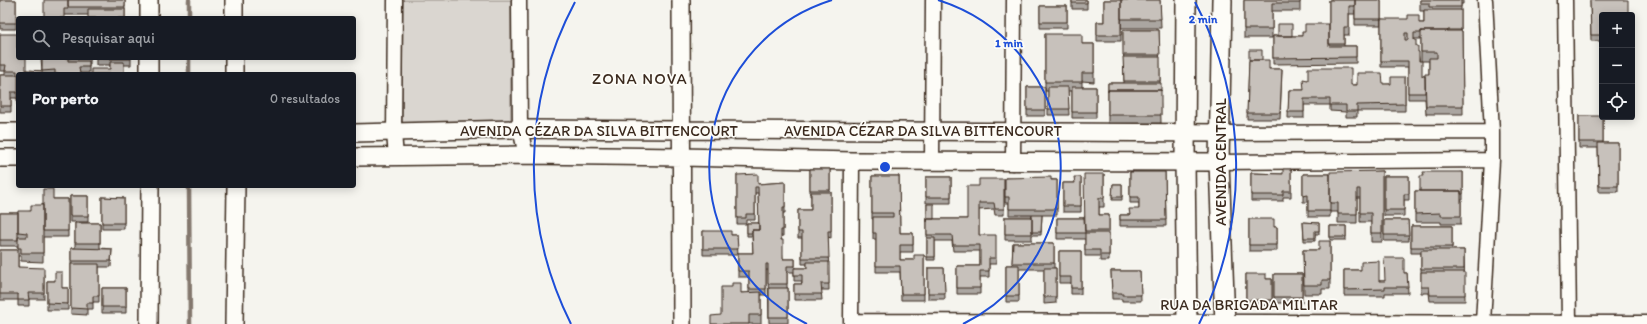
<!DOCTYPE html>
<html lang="pt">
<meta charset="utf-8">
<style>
body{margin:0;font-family:Itim,sans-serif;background:#242831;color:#f1f3f6}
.controls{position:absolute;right:12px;top:12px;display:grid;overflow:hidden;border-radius:4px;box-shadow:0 2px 10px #0003}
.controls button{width:36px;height:36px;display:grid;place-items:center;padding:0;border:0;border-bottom:1px solid #363941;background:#171b24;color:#f1f3f6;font:20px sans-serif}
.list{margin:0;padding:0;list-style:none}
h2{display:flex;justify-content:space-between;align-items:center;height:52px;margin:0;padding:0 16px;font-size:17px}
h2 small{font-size:13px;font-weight:400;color:#9ea1a6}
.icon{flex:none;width:22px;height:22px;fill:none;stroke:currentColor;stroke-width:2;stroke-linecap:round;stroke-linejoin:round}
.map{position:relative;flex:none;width:1647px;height:324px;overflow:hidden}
.search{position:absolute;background:#171b24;box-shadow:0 2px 10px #0003;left:16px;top:16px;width:340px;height:44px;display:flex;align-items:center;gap:10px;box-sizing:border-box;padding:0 14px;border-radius:4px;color:#9ea1a6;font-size:15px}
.panel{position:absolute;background:#171b24;box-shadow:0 2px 10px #0003;left:16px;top:72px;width:340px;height:116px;border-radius:4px}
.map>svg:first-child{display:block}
.green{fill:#dad6d0;stroke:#8a8077}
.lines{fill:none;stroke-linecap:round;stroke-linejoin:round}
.stream{stroke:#84786e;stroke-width:4.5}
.minor-casing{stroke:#3b2a1e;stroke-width:17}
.tertiary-casing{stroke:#3b2a1e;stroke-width:20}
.secondary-casing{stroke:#3b2a1e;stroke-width:22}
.minor{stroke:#fdfcf7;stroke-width:14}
.tertiary{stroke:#fdfcf7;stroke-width:17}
.secondary{stroke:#fdfcf7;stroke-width:19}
.wall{fill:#aba6a1;stroke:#3b2a1e;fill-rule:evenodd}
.building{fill:#c7c1bb;stroke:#3b2a1e;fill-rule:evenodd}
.ring{fill:none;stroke:#1d4ed8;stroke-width:2}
.labels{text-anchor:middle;stroke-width:3.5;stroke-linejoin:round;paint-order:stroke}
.street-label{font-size:15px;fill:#3b2a1e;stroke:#fdfcf7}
.neighbourhood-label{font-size:16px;letter-spacing:1px;fill:#3b2a1e;stroke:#fdfcf7}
.centre{fill:#1d4ed8;stroke:#fdfcf7;stroke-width:2}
.ring-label{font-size:12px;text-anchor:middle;font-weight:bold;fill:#1d4ed8;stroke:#fdfcf7;stroke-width:3.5;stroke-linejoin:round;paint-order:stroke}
</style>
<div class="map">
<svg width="1647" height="324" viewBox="0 0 1647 324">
<rect width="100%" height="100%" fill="#f5f4ee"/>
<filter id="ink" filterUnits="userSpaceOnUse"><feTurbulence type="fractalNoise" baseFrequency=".025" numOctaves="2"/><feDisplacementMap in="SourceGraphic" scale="8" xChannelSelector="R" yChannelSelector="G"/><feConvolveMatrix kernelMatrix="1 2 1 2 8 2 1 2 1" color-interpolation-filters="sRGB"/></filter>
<g filter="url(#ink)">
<path class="green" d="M403,0H511V125H402Z"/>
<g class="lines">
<path class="stream" d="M189,0V18
M189,58V74
M189,186L190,324"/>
<g class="minor-casing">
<path id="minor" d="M395,0L394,133L396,157
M519,0L520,129L526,155
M1565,0L1569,323
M1220,133L1492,132
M932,162L933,0
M1219,162L1492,160
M1013,163L1014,0
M851,321L1647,323
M1483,323L1492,160V132L1485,0
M851,324L852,161"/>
</g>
<g class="tertiary-casing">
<path id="tertiary" d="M149,0V18
M234,0V18
M681,0L682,324
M149,58V74
M234,58V74
M0,132H18
M354,133L520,129L1220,133
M354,157L526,155L682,157L852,161L1219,162
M0,158H18
M149,324L150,186
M234,324L236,186"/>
</g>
<g class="secondary-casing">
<path id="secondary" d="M1186,0L1185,161L1187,324
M1222,0L1219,162L1225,324"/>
</g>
<use href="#minor" class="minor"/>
<use href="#tertiary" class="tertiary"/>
<use href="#secondary" class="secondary"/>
</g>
<path class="wall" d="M0,0H16V29H0Z
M68,0H125V18L88,15H64L44,18Z
M1072,0H1087V9H1072Z
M1104,0H1160L1161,28H1121V12V41H1097V22H1104Z
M1244,0H1300V11H1272V38H1244Z
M1329,0H1381V25H1355V10V14H1349V35H1344V46H1356V63L1273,64V36H1302L1305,32L1329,24Z
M1420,0H1463V4H1461V31H1462L1463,114H1426L1425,99H1408V67H1381V19L1419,23H1424V11H1420ZM1414,39H1421V61H1429V74L1425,76H1422L1418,52Z
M1590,0L1602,15V41H1591Z
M1040,6H1067V28H1040Z
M1123,30H1159L1161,123H1108V83H1124Z
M0,34L17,48L26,70L42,71L41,58H90V64H89V73H80V74H18V105H17V98H11V112H0V75H5V71H0Z
M1045,34L1082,44H1094V82L1082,81V87H1096V118H1072V91H1068L1069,115H1048V91H1045Z
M96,58H131V65H124L110,69V65H96Z
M1262,60L1269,69H1282L1280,119H1247L1249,61Z
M1405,77V111H1357V117H1346V112L1330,111V105H1304V118H1288L1289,90H1303L1351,85L1391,84Z
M1027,87H1045V116H1027Z
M1579,116L1603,117V143H1618V192H1599L1598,148H1579Z
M810,169H830V192H831V238L828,237L829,290H821L822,300H794V284H802V281H794V272H787V288H788V323H769L768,270H766V295H761V324H711L721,315L741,293H749V277H738V253H753L752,236H747V223H759L758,193H755V220H746V224H737V175L758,184L785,182V213H783V236H781L783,259H795V268H807V264H802V238H798V210H811V196H810Z
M1291,169V197H1283V201H1251V173L1283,174Z
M1382,171V242H1371V222H1360V198H1357V223H1338V212H1330V211V217H1308V202H1303V174H1330Z
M1130,172H1165L1166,226H1120V215H1130L1139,209V203H1130Z
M1463,172V200H1461V224H1441V222H1415V191H1420L1424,176Z
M1104,174V207H1099V215H1109V261H1100V256H1085V239H1057V218H1084Z
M872,176H899L900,233H913V252H900V260H914L924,255V300H901L900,272H876V239H873V219H872Z
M1384,176H1409V200H1404V216H1384Z
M926,177H951V203H926Z
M1081,177V212H1063V183H1075Z
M1005,178L1057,180V215H1042L1041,235H1032V240H1005V217H1032V215H1009V203H1005Z
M1004,179V215H995L994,209L979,210V235L996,258V264H989V277H980V294H957V266H980V251H953L952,241H935V260H927V204L934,219H967L979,186Z
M1113,184H1122V200H1112Z
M70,196H88V222H70Z
M102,197L124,198V229H102Z
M53,199H68V237H43V262L21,261V256H18V267L44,274V299H29V306H18V300H0V250H18V246H0V213H18L31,211Z
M1249,219L1274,227H1277V251H1249Z
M1384,220H1408L1409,241H1384Z
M1303,222L1319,223V234H1315V241H1304Z
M75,223H100V248L112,249L111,267H99V302H93V309H87V315L71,314V248H75Z
M1330,226H1346V240H1330Z
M1411,226H1452V250H1464L1465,301H1430L1429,293H1421V253H1411Z
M703,231L731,235H737L738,255H703Z
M1330,241V289H1322V294H1304L1303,250H1319Z
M1013,243H1054V268H1056V303L1044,304V269H1019V302H1006V265H1012Z
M1059,251H1081V294H1071V283H1059Z
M928,268H944L945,299H928Z
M1344,270H1361L1379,281H1385L1404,273H1407L1408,293H1385V296H1344Z
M1111,271H1140L1141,301H1122V299H1112Z
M1246,274L1266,279H1272V306H1246Z
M1274,274H1302V303H1274Z
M47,281H55L62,288H68V310H47Z
M102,288H126V313H102Z"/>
<path class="building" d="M0,0H16V23H0Z
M44,0H68V9H64V18H44Z
M68,0H125V7H68Z
M1072,0H1087V3H1072Z
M1104,0H1121V35H1097V22H1104Z
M1121,0H1160L1161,19H1121Z
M1244,0H1300V3H1272V29H1244Z
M1329,0H1355V6H1349V27H1344V44H1329Z
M1355,0H1381V19H1355Z
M1420,0H1461V7H1429V3H1420Z
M1590,0H1628V15H1602V35H1591Z
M1040,6H1067V22H1040Z
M88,9H125V18H88Z
M1424,10H1461V30H1448L1447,31H1421V33H1414V40H1416V46H1418V52H1419V61H1422V76H1425V93H1408V61H1381V19H1408V15H1419V23H1424ZM1405,33H1408V40H1405Z
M1278,24H1292V36H1278Z
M1305,24H1329V46H1356V57L1273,58V36H1302V32H1305Z
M1123,30H1159L1160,55H1123Z
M1421,31H1462L1463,106H1426L1425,74H1429V58H1437V52H1421Z
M0,34H17V48H18V58H26V70L42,71V74H18V99H17V92H11V106H0V75H17V71H5L6,65H0Z
M1045,34H1082V44H1094V73H1082V82H1045Z
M1249,50H1262V60H1249Z
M1123,57H1160V81H1124Z
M42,58H71H68V61H89V67H79L80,74H55V70L42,71Z
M96,58H131V59H96Z
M1249,60H1269V69H1282L1280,113H1247Z
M110,62H124V74H91V69H110Z
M1308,68H1351V85H1357V73H1382L1383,84H1391V77H1405V104L1357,105V111H1346V105H1330V99H1304V112H1288L1289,90H1304L1303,79L1308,80Z
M1108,83H1161V91V90H1108V92Z
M1027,87H1045V110H1027Z
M1048,87H1068L1069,109H1048Z
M1072,87H1096V112H1072Z
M1108,90H1161V115H1108Z
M1579,116H1602V117H1603V142H1579Z
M1598,143H1618V186H1599Z
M810,169H830V190H810Z
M1283,169H1291V191H1283V195H1251V173L1283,174Z
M1382,171V233H1371V213H1360V189H1357V214H1338V203H1330V172Z
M1130,172H1165L1166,220H1120V215H1130L1129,209H1139V197H1130Z
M1423,172H1463V194H1461V191H1420V176H1424Z
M758,174V184L785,182V207H783V230H781V240H783V259H795V266H787V284H768V264H766V289H749V271H738V253H753L752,230H759L758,187H755V214H746V218H737V175Z
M1084,174H1104V198H1099V215H1109V231H1085Z
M1303,174H1330V211H1308V195L1303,196Z
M872,176H899L900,233H913V245H900V260H914V255H924V294H901L900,266H876V233H873V217H893V213H872Z
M1384,176H1409V194H1404V210H1384Z
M926,177H951V197H926Z
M1051,177V180H1057V209H1009V197H1005V178Z
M1074,177H1081V206H1063V183H1075Z
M979,179H1004V209H995L994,203H979V235H996V258H989V271H980V288H957V266H980V245H953L952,235H927V219H967V186H979Z
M1113,184H1122V197H1112Z
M43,189H53V199H68V231H43Z
M1415,191H1461V216H1441V213L1415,214Z
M811,192H831V231H828L829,258H802V232H798V210H811Z
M70,196H88V216H70Z
M102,197L124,198V223H102Z
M927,204H934V219H927V222Z
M31,205H43V253H21V248H18V237H27V233L18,232V211H31Z
M0,213H18V240H0Z
M1032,215H1042L1041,232H1032Z
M1005,217H1032V234H1005Z
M1057,218H1084L1085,233H1057Z
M1249,219H1274V227H1277V245H1249Z
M1384,220H1408L1409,235H1384Z
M1303,222L1319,223V231H1315V238H1304Z
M75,223H100V243H75Z
M747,223H759V230H752V233H747Z
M1330,226H1346V237H1330Z
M1411,226H1452V247H1411Z
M703,231H731V235H737L738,249H703Z
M1085,233H1109V255H1100V250H1085Z
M927,238H935V257H927Z
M1319,241H1330V280H1322V285H1304L1303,250H1319Z
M1013,243H1054V263H1012Z
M71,248L112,249L111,261H71Z
M0,250H18V267L44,268V293H28L29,300H18V294H0Z
M1421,250H1464V269H1421Z
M1059,251H1081V288H1071V277H1059Z
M1384,258H1404V273H1407L1408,287H1385V289L1344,290V270H1361V262L1379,261V281H1385Z
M807,262H829V284H821L822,294H794V284H802V275H794V268H807Z
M71,264H99V296H93V303H87V309L71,308Z
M1006,265H1019V296H1006Z
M928,268H944L945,293H928Z
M1044,268H1056V297H1044Z
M1111,271H1140L1141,295H1122V293H1112Z
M55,272H62V288H68V304L47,303V281H55Z
M1421,272H1465V295H1430L1429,287H1421Z
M1246,274H1266V279H1272V300H1246Z
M1274,274H1302V297H1274Z
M732,283H741V293L761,292V315H749V324H711V316L721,315V287H732Z
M102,288H126V307H102Z
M769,288H788V317H769Z"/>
</g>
<g class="ring">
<path d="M807 324A175 175 0 0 1 832 0M938 0A175 175 0 0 1 963 324"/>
<path d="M571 324A351 351 0 0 1 575 2M1195 2A351 351 0 0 1 1199 324"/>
</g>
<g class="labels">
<g class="street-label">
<text x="599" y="136">AVENIDA CÉZAR DA SILVA BITTENCOURT</text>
<text x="923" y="136">AVENIDA CÉZAR DA SILVA BITTENCOURT</text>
<text transform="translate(1221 162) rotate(-90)" y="5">AVENIDA CENTRAL</text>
<text x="1249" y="310">RUA DA BRIGADA MILITAR</text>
</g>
<g class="neighbourhood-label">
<text x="640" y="84">ZONA NOVA</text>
</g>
</g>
<circle cx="885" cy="167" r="6" class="centre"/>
<g class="ring-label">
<text x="1203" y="23">2 min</text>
<text x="1009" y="47">1 min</text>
</g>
</svg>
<div class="controls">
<button>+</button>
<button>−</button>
<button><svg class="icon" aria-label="locate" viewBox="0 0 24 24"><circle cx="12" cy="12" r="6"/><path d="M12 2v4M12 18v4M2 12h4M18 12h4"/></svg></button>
</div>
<div class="search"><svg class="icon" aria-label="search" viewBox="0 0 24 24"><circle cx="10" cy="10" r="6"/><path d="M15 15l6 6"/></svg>Pesquisar aqui</div>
<section class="panel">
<h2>Por perto<small>0 resultados</small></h2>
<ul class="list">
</ul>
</section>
</div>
